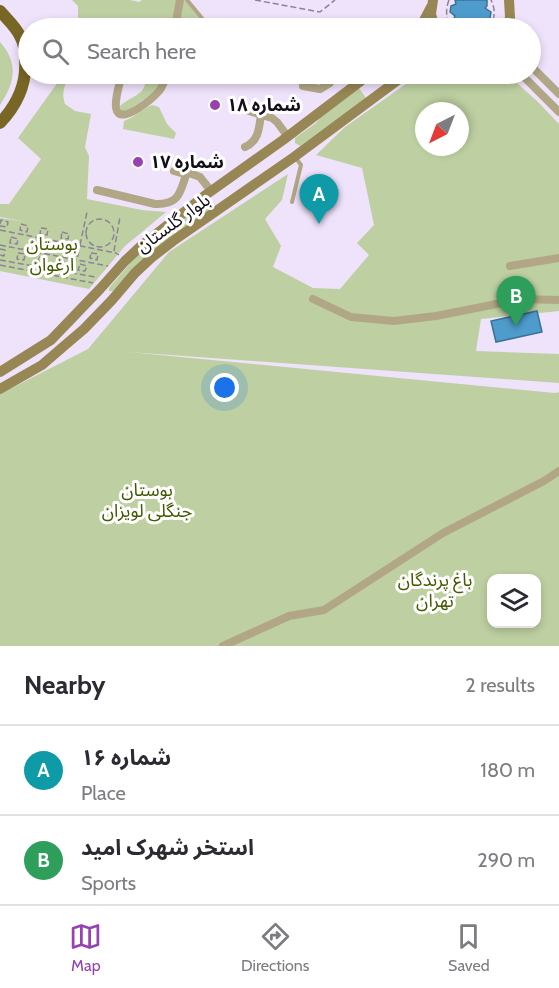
<!DOCTYPE html>
<meta charset="utf-8">
<style>
body{margin:0;font-family:Cabin,"Noto Sans Arabic",sans-serif;background:#f7f7f7;color:#2b2b33}
.controls{position:absolute;right:18px;bottom:18px;display:grid;overflow:hidden;border-radius:12px;box-shadow:0 3px 9px #0003}
.controls button{width:54px;height:54px;display:grid;place-items:center;padding:0;border:0;border-bottom:2px solid #e1e1e2;background:#fff;color:#2b2b33;font:30px sans-serif}
.compass{position:absolute;left:415px;top:102px;width:54px;height:54px;border-radius:50%;background:#fff;box-shadow:0 3px 9px #0003;rotate:222deg}
.you{position:absolute;left:225px;top:388px;width:21px;height:21px;margin:-15px;border:4px solid #fff;border-radius:50%;background:#1a73e8;box-shadow:0 0 0 9px #1a73e833}
.badge{display:grid;place-items:center;width:39px;height:39px;border-radius:50%;background:#9643b1;color:#fff;font-size:20px;font-weight:700}
.pin{position:absolute;translate:-50% -50px;filter:drop-shadow(0 2px 3px #0008)}
.pin::after{content:'';position:absolute;top:32px;width:21px;height:18px;background:inherit;clip-path:polygon(0 0,100% 0,50% 100%)}
.list{margin:0;padding:0;list-style:none}
h2{display:flex;justify-content:space-between;align-items:center;height:78px;margin:0;padding:0 24px;font-size:26px}
h2 small{font-size:20px;font-weight:400;color:#7c7c81}
.list li{display:grid;grid-template-columns:39px 1fr auto;gap:18px;align-items:center;box-sizing:border-box;height:90px;padding:0 24px;border-top:2px solid #e1e1e2}
.list b{display:block;font-size:22px;white-space:nowrap}
.list p{margin:0;font-size:20px;white-space:nowrap;color:#7c7c81}
.list em{font-size:20px;font-style:normal;color:#7c7c81}
.icon{flex:none;width:33px;height:33px;fill:none;stroke:currentColor;stroke-width:2;stroke-linecap:round;stroke-linejoin:round}
.map{position:relative;flex:none;width:559px;height:646px;overflow:hidden}
.search{position:absolute;background:#fff;box-shadow:0 3px 9px #0003;left:18px;right:18px;top:18px;height:66px;display:flex;align-items:center;gap:15px;box-sizing:border-box;padding:0 21px;border-radius:33px;color:#7c7c81;font-size:22px}
.sheet{height:258px;background:#fff}
nav{display:flex;justify-content:space-around;align-items:center;box-sizing:border-box;height:84px;border-top:2px solid #e1e1e2;background:#fff;font-size:16px;color:#7c7c81}
nav a{display:grid;justify-items:center;gap:3px}
nav .on{color:#9643b1}
.map>svg:first-child{display:block}
.green{fill:#bed0a2;fill-rule:evenodd}
.water{fill:#4e9ccc;stroke:#3c7196;stroke-width:1.5}
.lines{fill:none;stroke-linecap:round;stroke-linejoin:round}
.path{stroke:#8d8395;stroke-width:1.5;stroke-dasharray:6 3;stroke-linecap:butt}
.service{stroke:#b1a786;stroke-width:4}
.minor{stroke:#b1a786;stroke-width:8}
.secondary{stroke:#968754;stroke-width:10}
.trunk{stroke:#786624;stroke-width:12}
.poi-dot{fill:#9643b1;stroke:#fff;stroke-width:2}
.labels{text-anchor:middle;stroke-width:6;stroke-linejoin:round;paint-order:stroke}
.poi-label{font-size:18px;font-weight:bold;fill:#130e17;stroke:#fff;text-anchor:start}
.street-label{font-size:18px;fill:#130e17;stroke:#fff}
.park-label{font-size:18px;fill:#425900;stroke:#fff}
</style>
<div class="map">
<svg width="559" height="646" viewBox="0 0 559 646">
<rect width="100%" height="100%" fill="#efe2fb"/>
<path class="green" d="M72,0H130L139,2L142,0H178L172,28H78V6Z
M182,0H185L207,28H177Z
M0,42C19,63 15,83 0,105Z
M145,74H163C159,93 139,102 124,113L121,112L120,106C132,95 149,95 145,74Z
M420,74H507L538,102L559,124V311L481,319L476,351L559,354V383L129,352L555,393L559,392V646H0V394L88,349L169,252L288,174L282,200L265,219L281,246L273,267L313,288L340,289L369,255L357,243L374,225L362,168L316,155L345,127ZM424,111H460V147H424ZM492,578H536V624H492Z
M63,75L68,79C63,88 62,95 65,104L75,111L91,114L85,147L89,156L87,199L142,210L166,212L125,246L89,289L0,271V218L27,222L0,217V204H9L41,159L18,138Z
M359,88L366,98L303,144L300,146L295,143V138L316,123L324,113Z
M152,105L159,107L167,124L176,133L174,139L123,129L124,121C135,117 142,109 152,105Z
M209,201L212,205V209L140,261L113,291H109V288L133,260L154,241L205,202Z"/>
<path class="water" d="M455,0H487V6L485,8L491,12L490,18L484,20L485,26L483,28H462V26L456,27L452,22L455,16L450,12L451,6L456,4Z
M537,311L542,332L496,342L491,321Z"/>
<g class="lines">
<path class="path" d="M255,0L320,12L335,0
M449,0C445,10 446,20 452,28
M489,28C495,19 496,10 491,0
M86 233a14 14 0 1 1 28 0a14 14 0 1 1-28 0Z
M0,224L1,220L8,222L7,227L0,226
M21,224L28,226L27,232L20,230Z
M41,228L48,229L47,235L40,234Z
M0,230L116,253L119,255
M62,232L69,234L68,239L61,238Z
M11,237L18,239L17,244L10,243Z
M32,241L39,243L38,248L30,247Z
M0,245L108,266
M52,245L59,246L57,252L50,250Z
M80,245L87,212
M0,249L5,250L4,256L0,255
M72,249L79,250L78,256L71,255Z
M114,251L120,217
M18,253L25,254L24,260L17,259Z
M91,253L98,254L97,260L90,258Z
M39,257L46,259L45,264L38,263Z
M0,260L95,277
M59,260L66,262L65,268L58,266Z
M80,264L87,266L85,271L78,270Z
M0,265L93,283"/>
<path class="service" d="M187,0L210,28
M292,202L301,165L295,157"/>
<path class="minor" d="M175,28L180,0
M530,65L559,94
M122,74C120,82 113,104 117,111C123,124 153,98 159,91C163,86 165,80 166,74
M521,74L559,112
M303,86L320,89L330,83L334,74
M249,111L272,118L277,122L288,137
M245,147C259,141 259,128 261,114
M174,171L181,173L184,171L200,177L211,191
M97,190L155,204C180,205 180,192 187,172
M510,266L559,258
M313,299L351,317L394,321L436,316L522,299L559,300
M223,646L289,616L324,610L443,533L544,481L559,471"/>
<path class="secondary" d="M433,0L431,14L435,28
M420,28L431,7
M507,28L510,17L509,0
M0,372L51,340L100,289L125,261L140,247L207,194L283,140L370,74
M0,389L42,365L64,346L84,329L112,300L135,273L151,258L173,241L294,157L406,74"/>
<path class="trunk" d="M0,11C7,19 16,27 20,36C24,43 25,52 25,59C27,84 17,105 0,123"/>
</g>
<g class="poi-dot">
<circle cx="215" cy="105" r="6"/>
<circle cx="138" cy="162" r="6"/>
</g>
<g class="labels">
<g class="poi-label">
<text x="227" y="111">شماره ۱۸</text>
<text x="150" y="168">شماره ۱۷</text>
</g>
<g class="street-label">
<text transform="translate(173 223) rotate(-36)" y="6">بلوار گلستان</text>
</g>
<g class="park-label">
<text x="52" y="250">بوستان<tspan x="52" dy="21">ارغوان</tspan></text>
<text x="147" y="496">بوستان<tspan x="147" dy="21">جنگلی لویزان</tspan></text>
<text x="435" y="586">باغ پرندگان<tspan x="435" dy="21">تهران</tspan></text>
</g>
</g>
</svg>
<div class="controls">
<button><svg class="icon" aria-label="layers" viewBox="0 0 24 24"><path d="M12 4l9 5-9 5-9-5zM3 14l9 5 9-5"/></svg></button>
</div>
<svg class="compass" viewBox="-18 -18 36 36"><path d="M0-13l5 13h-10z" fill="#e53935"/><path d="M0 13l5-13h-10z" fill="#7c7c81"/></svg>
<div class="you"></div>
<div class="pin badge" style="left:319px;top:224px;background:#0f9aa8">A</div>
<div class="pin badge" style="left:516px;top:326px;background:#2e9e5b">B</div>
<div class="search"><svg class="icon" aria-label="search" viewBox="0 0 24 24"><circle cx="10" cy="10" r="6"/><path d="M15 15l6 6"/></svg>Search here</div>
</div>
<section class="sheet">
<h2>Nearby<small>2 results</small></h2>
<ul class="list">
<li><span class="badge" style="background:#0f9aa8">A</span><div><b>شماره ۱۶</b><p>Place</p></div><em>180 m</em></li>
<li><span class="badge" style="background:#2e9e5b">B</span><div><b>استخر شهرک امید</b><p>Sports</p></div><em>290 m</em></li>
</ul>
</section>
<nav>
<a class="on"><svg class="icon" aria-label="map" viewBox="0 0 24 24"><path d="M3 6l6-2 6 2 6-2v14l-6 2-6-2-6 2zM9 4v14M15 6v14"/></svg>Map</a>
<a><svg class="icon" aria-label="directions" viewBox="0 0 24 24"><path d="M12 3l9 9-9 9-9-9zM9 14v-3h6M13 9l2 2-2 2"/></svg>Directions</a>
<a><svg class="icon" aria-label="saved" viewBox="0 0 24 24"><path d="M7 4h10v16l-5-4-5 4z"/></svg>Saved</a>
</nav>
